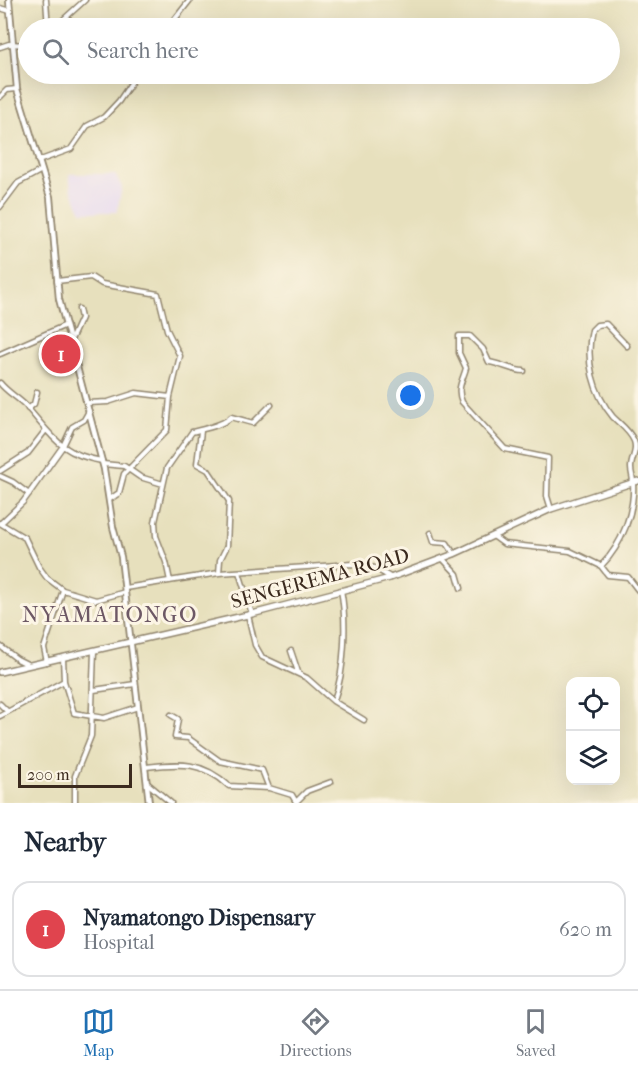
<!DOCTYPE html>
<style>
body{margin:0;font-family:"IM FELL French Canon",serif;background:#f2f2f3;color:#1f2937}
.controls{position:absolute;right:18px;bottom:18px;display:grid;overflow:hidden;border-radius:12px;box-shadow:0 6px 24px #0002}
.controls button{width:54px;height:54px;display:grid;place-items:center;padding:0;border:0;border-bottom:2px solid #e0e1e3;background:#fff;color:#1f2937;font:30px sans-serif}
.scale{position:absolute;left:18px;bottom:15px;width:114px;box-sizing:border-box;padding-left:6px;border:3px solid #3b2a1e;border-top:0;font-size:16px;line-height:21px;white-space:nowrap;color:#3b2a1e;-webkit-text-stroke:4px #fcf5e5;paint-order:stroke}
.you{position:absolute;left:411px;top:396px;width:21px;height:21px;margin:-15px;border:4px solid #fff;border-radius:50%;background:#1a73e8;box-shadow:0 0 0 9px #1a73e833}
.badge{display:grid;place-items:center;width:39px;height:39px;border-radius:50%;background:#1f6fb2;color:#fff;font-size:20px;font-weight:700}
.pin{position:absolute;translate:-50% -50%;border:3px solid #fff;box-shadow:0 2px 6px #0006}
.list{margin:0;padding:0;list-style:none}
h2{display:flex;justify-content:space-between;align-items:center;height:78px;margin:0;padding:0 24px;font-size:26px}
h2 small{font-size:20px;font-weight:400;color:#747a83}
.list li{display:grid;grid-template-columns:39px 1fr auto;gap:18px;align-items:center;box-sizing:border-box;height:96px;margin:0 12px 12px;padding:0 12px;border:2px solid #e0e1e3;border-radius:18px}
.list b{display:block;font-size:22px;white-space:nowrap}
.list p{margin:0;font-size:20px;white-space:nowrap;color:#747a83}
.list em{font-size:20px;font-style:normal;color:#747a83}
.icon{flex:none;width:33px;height:33px;fill:none;stroke:currentColor;stroke-width:2;stroke-linecap:round;stroke-linejoin:round}
.map{position:relative;flex:none;width:638px;height:803px;overflow:hidden}
.search{position:absolute;background:#fff;box-shadow:0 6px 24px #0002;left:18px;right:18px;top:18px;height:66px;display:flex;align-items:center;gap:15px;box-sizing:border-box;padding:0 21px;border-radius:33px;color:#747a83;font-size:22px}
.sheet{height:186px;background:#fff}
nav{display:flex;justify-content:space-around;align-items:center;box-sizing:border-box;height:84px;border-top:2px solid #e0e1e3;background:#fff;font-size:16px;color:#747a83}
nav a{display:grid;justify-items:center;gap:3px}
nav .on{color:#1f6fb2}
.map>svg:first-child{display:block}
.built{fill:#e2d4f3}
.lines{fill:none;stroke-linecap:round;stroke-linejoin:round}
.minor-casing{stroke:#91856e;stroke-width:7}
.tertiary-casing{stroke:#91856e;stroke-width:8}
.secondary-casing{stroke:#91856e;stroke-width:8}
.minor{stroke:#fff;stroke-width:4}
.tertiary{stroke:#fff;stroke-width:4.5}
.secondary{stroke:#fff;stroke-width:5}
.labels{text-anchor:middle;stroke-width:6;stroke-linejoin:round;paint-order:stroke}
.street-label{font-size:20px;fill:#3b2a1e;stroke:#fcf5e5}
.quarter-label{font-size:22px;letter-spacing:1.5px;fill:#6d5865;stroke:#fcf5e5}
</style>
<div class="map">
<svg width="638" height="803" viewBox="0 0 638 803">
<rect width="100%" height="100%" fill="#fcf5e5"/>
<filter id="ink" filterUnits="userSpaceOnUse"><feTurbulence type="fractalNoise" baseFrequency=".0167" numOctaves="2"/><feDisplacementMap in="SourceGraphic" scale="12" xChannelSelector="R" yChannelSelector="G"/><feConvolveMatrix kernelMatrix="1 2 1 2 8 2 1 2 1" color-interpolation-filters="sRGB"/></filter>
<filter id="wash" filterUnits="userSpaceOnUse"><feTurbulence type="fractalNoise" baseFrequency=".008" numOctaves="4" result="noise"/><feDisplacementMap in="SourceGraphic" scale="24" xChannelSelector="R" yChannelSelector="G"/><feGaussianBlur stdDeviation="1.35" result="paint"/><feColorMatrix in="noise" values="0 0 0 0 0 0 0 0 0 0 0 0 0 0 0 0 0 1.4 0 .05"/><feComposite in="paint" operator="in"/></filter>
<g filter="url(#wash)">
<rect width="100%" height="100%" fill="#e7e0bd"/>
<path class="built" d="M69,174H115L122,187L117,212H82L71,189Z"/>
</g>
<g filter="url(#ink)">
<g class="lines">
<g class="minor-casing">
<path id="minor" d="M46,0L48,28
M0,8L10,11
M54,28L85,0
M168,28L190,0
M0,47L9,44L28,45
M0,97L7,90L17,89
M38,161L71,149L87,126L104,117L119,101L137,74
M0,207L18,183L40,171
M57,281L91,277L102,284L158,294L167,330L180,356L170,397L167,430L124,474L119,493L110,499
M70,342L81,318L79,309
M0,354L66,325
M524,371C513,371 502,364 489,362L483,349L470,336H459V353L466,368C463,380 456,388 462,402L505,449L548,458L547,496L551,509
M0,383C7,392 17,397 25,405C52,435 59,454 102,461
M88,403L108,402L136,393L170,397
M28,409L34,404L37,392
M201,431L197,464L208,470L229,501L227,546L220,560L219,573
M103,464L124,466L140,477L163,484
M0,471L28,453L45,431
M0,476L13,482L29,494
M0,523L25,538L39,567L47,578L63,590L96,600L125,592
M1,523L23,502L63,446L72,427L84,420L89,411
M430,533L433,542L447,543L454,554
M493,536L504,544L570,551L601,566L608,575L628,577L638,590
M443,559L457,574L461,588
M601,566C622,545 635,511 633,482C633,477 631,473 631,468C631,458 638,451 634,441C630,431 620,424 613,417C593,393 585,360 592,330L597,325L606,324L627,346
M239,572L252,614
M170,581L166,562L156,536L155,522L167,468L192,432C203,429 224,425 231,417L253,423L271,405
M125,588L219,573L352,564L375,568L390,577
M248,615L255,645L262,657L307,678L333,701L364,720
M0,646L17,659L29,665
M291,651L298,672
M63,658L64,681L74,713L104,718L138,707
M47,662L44,648L63,590
M94,690L135,684
M334,700C345,671 347,621 341,590
M0,704L7,711
M171,715L178,719L175,737L188,738L220,761L262,770L269,788
M0,716L64,681
M146,767C181,763 202,761 229,786L269,788L292,795L296,802
M147,783L171,803
M296,802L307,791L331,782
M75,803V776L91,736L94,651"/>
</g>
<g class="tertiary-casing">
<path id="tertiary" d="M9,0L17,89L50,197L59,299L104,469L113,527L121,557L149,803"/>
</g>
<g class="secondary-casing">
<path id="secondary" d="M0,672L252,614L390,578L454,554L551,509L638,481"/>
</g>
<use href="#minor" class="minor"/>
<use href="#tertiary" class="tertiary"/>
<use href="#secondary" class="secondary"/>
</g>
</g>
<g class="labels">
<g class="street-label">
<text transform="translate(320 578) rotate(-15)" y="7">SENGEREMA ROAD</text>
</g>
<g class="quarter-label">
<text x="110" y="622">NYAMATONGO</text>
</g>
</g>
</svg>
<div class="controls">
<button><svg class="icon" aria-label="locate" viewBox="0 0 24 24"><circle cx="12" cy="12" r="6"/><path d="M12 2v4M12 18v4M2 12h4M18 12h4"/></svg></button>
<button><svg class="icon" aria-label="layers" viewBox="0 0 24 24"><path d="M12 4l9 5-9 5-9-5zM3 14l9 5 9-5"/></svg></button>
</div>
<div class="scale">200 m</div>
<div class="you"></div>
<div class="pin badge" style="left:61px;top:354px;background:#e0444e">1</div>
<div class="search"><svg class="icon" aria-label="search" viewBox="0 0 24 24"><circle cx="10" cy="10" r="6"/><path d="M15 15l6 6"/></svg>Search here</div>
</div>
<section class="sheet">
<h2>Nearby<small></small></h2>
<ul class="list">
<li><span class="badge" style="background:#e0444e">1</span><div><b>Nyamatongo Dispensary</b><p>Hospital</p></div><em>620 m</em></li>
</ul>
</section>
<nav>
<a class="on"><svg class="icon" aria-label="map" viewBox="0 0 24 24"><path d="M3 6l6-2 6 2 6-2v14l-6 2-6-2-6 2zM9 4v14M15 6v14"/></svg>Map</a>
<a><svg class="icon" aria-label="directions" viewBox="0 0 24 24"><path d="M12 3l9 9-9 9-9-9zM9 14v-3h6M13 9l2 2-2 2"/></svg>Directions</a>
<a><svg class="icon" aria-label="saved" viewBox="0 0 24 24"><path d="M7 4h10v16l-5-4-5 4z"/></svg>Saved</a>
</nav>
